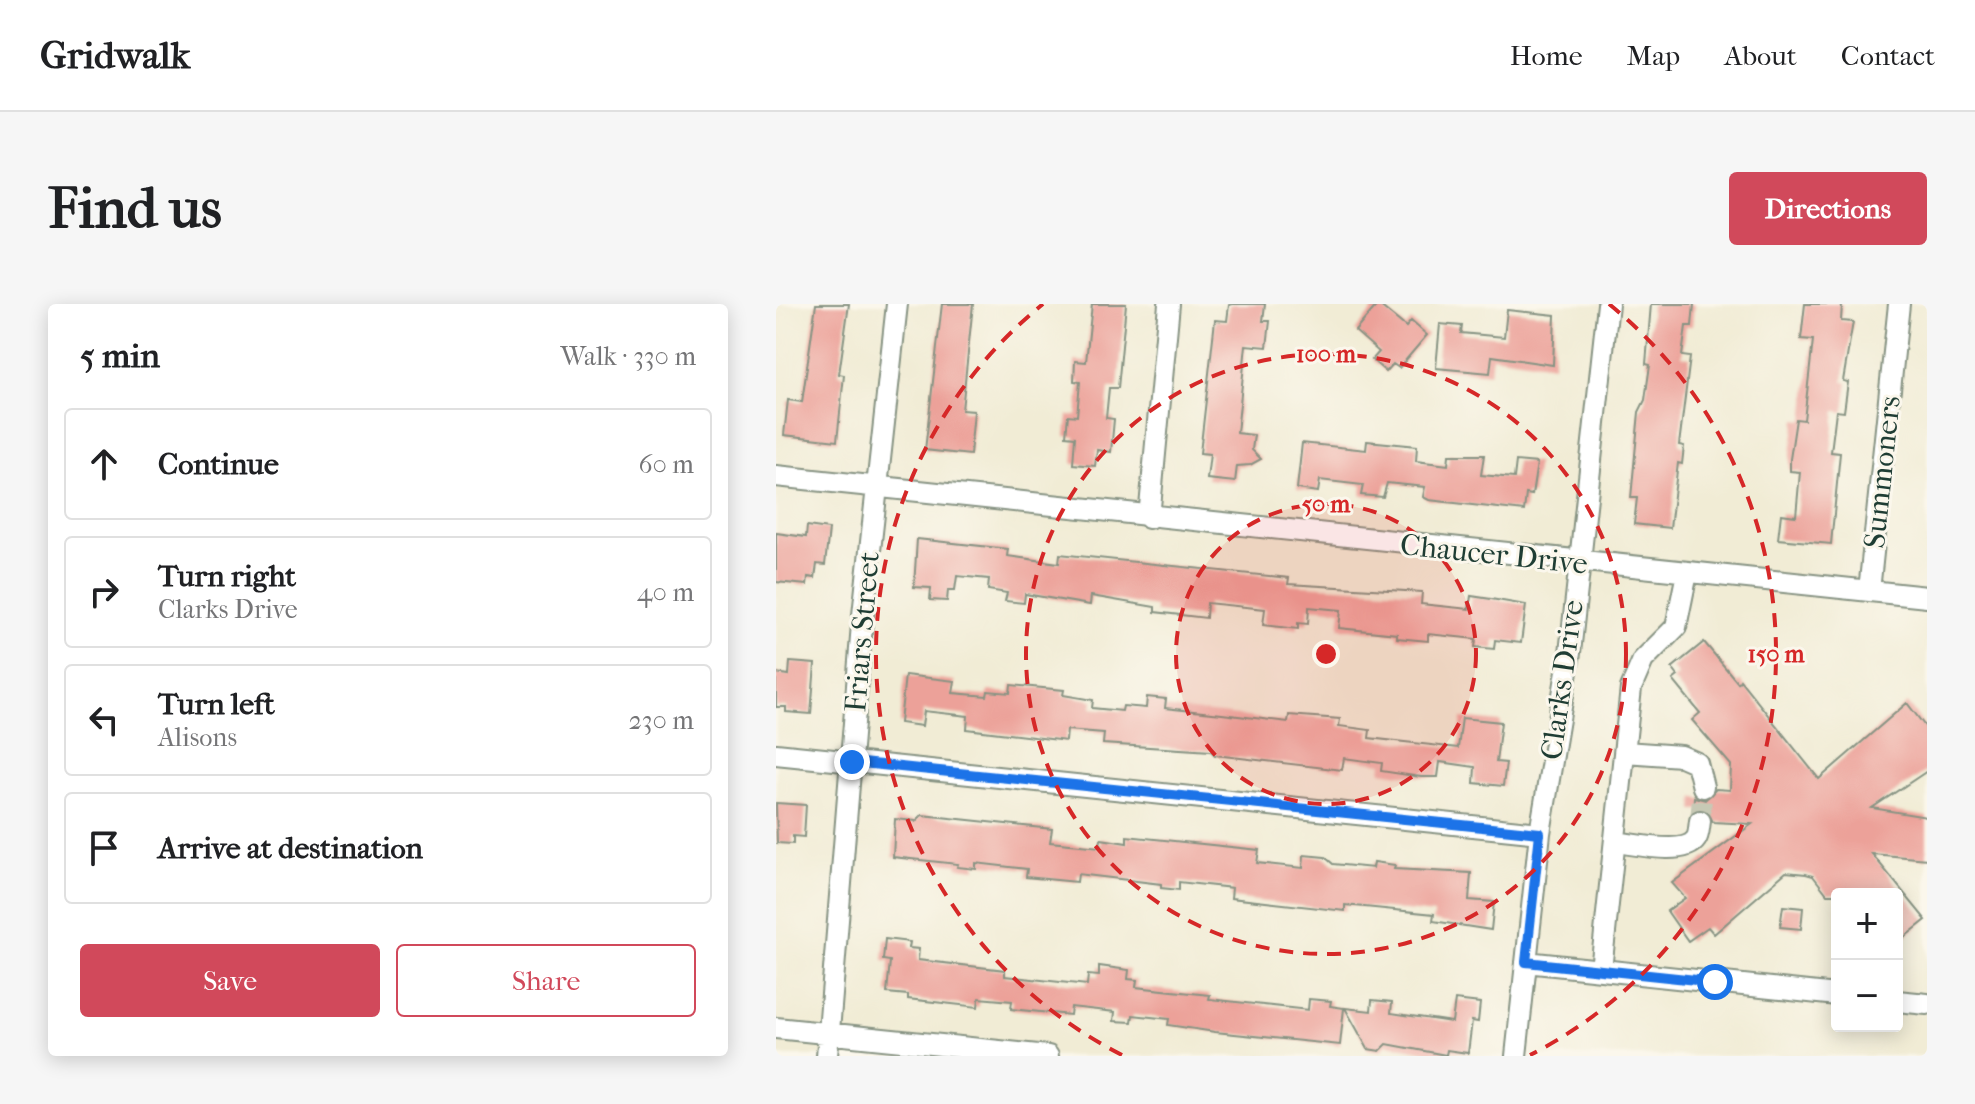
<!DOCTYPE html>
<meta charset="utf-8">
<style>
body{margin:0;font-family:"IM FELL French Canon",serif;background:#f6f6f6;color:#202124}
.controls{position:absolute;right:24px;bottom:24px;display:grid;overflow:hidden;border-radius:8px;box-shadow:0 4px 20px #0003}
.controls button{width:72px;height:72px;display:grid;place-items:center;padding:0;border:0;border-bottom:2px solid #e0e0e0;background:#fff;color:#202124;font:40px sans-serif}
.stop{position:absolute;width:24px;height:24px;margin:-18px;border:6px solid #1a73e8;border-radius:50%;background:#fff}
.stop.end{background:#1a73e8;border-color:#fff;box-shadow:0 2px 8px #0008}
.list{margin:0;padding:0;list-style:none}
h2{display:flex;justify-content:space-between;align-items:center;height:104px;margin:0;padding:0 32px;font-size:34px}
h2 small{font-size:26px;font-weight:400;color:#757577}
.list li{display:grid;grid-template-columns:52px 1fr auto;gap:24px;align-items:center;box-sizing:border-box;height:112px;margin:0 16px 16px;padding:0 16px;border:2px solid #e0e0e0;border-radius:8px}
.list b{display:block;font-size:30px;white-space:nowrap}
.list p{margin:0;font-size:26px;white-space:nowrap;color:#757577}
.list em{font-size:26px;font-style:normal;color:#757577}
.actions{display:flex;gap:16px;padding:24px 32px}
.actions a{flex:1;padding:18px 0;border:2px solid #d1495b;border-radius:8px;text-align:center;font-size:28px;color:#d1495b}
.actions .main{background:#d1495b;color:#fff}
.icon{flex:none;width:44px;height:44px;fill:none;stroke:currentColor;stroke-width:2;stroke-linecap:round;stroke-linejoin:round}
.map{position:relative;flex:none;width:1151px;height:752px;overflow:hidden;border-radius:8px}
header{display:flex;align-items:center;gap:48px;box-sizing:border-box;height:112px;padding:0 40px;background:#fff;border-bottom:2px solid #e0e0e0}
header strong{font-size:38px}
nav{display:flex;gap:44px;margin-inline-start:auto;font-size:28px}
.intro{display:flex;align-items:center;justify-content:space-between;box-sizing:border-box;height:192px;padding:0 48px}
h1{margin:0;font-size:56px}
.button{padding:20px 36px;border-radius:8px;background:#d1495b;color:#fff;font-size:28px;font-weight:700}
main{display:flex;gap:48px;padding:0 48px}
aside{flex:1;background:#fff;border-radius:8px;box-shadow:0 4px 20px #0003}
.map>svg:first-child{display:block}
.building{fill:#eca199}
.lines{fill:none;stroke-linecap:round;stroke-linejoin:round}
.minor-tunnel{stroke:#c7c9b5;stroke-width:20;stroke-dasharray:20 10;stroke-linecap:butt}
.minor-casing{stroke:#889484;stroke-width:24}
.minor{stroke:#fff;stroke-width:20}
.route{stroke:#1a73e8;stroke-width:10}
.ring{fill:none;stroke:#d62828;stroke-width:4;stroke-dasharray:14 10}
.labels{text-anchor:middle;stroke-width:6;stroke-linejoin:round;paint-order:stroke}
.street-label{font-size:30px;fill:#1f3d34;stroke:#fbf7ec}
.centre{fill:#d62828;stroke:#fbf7ec;stroke-width:4}
.ring-label{font-size:24px;text-anchor:middle;font-weight:bold;fill:#d62828;stroke:#fbf7ec;stroke-width:6;stroke-linejoin:round;paint-order:stroke}
</style>
<header>
<strong>Gridwalk</strong>
<nav><a>Home</a><a>Map</a><a>About</a><a>Contact</a></nav>
</header>
<div class="intro"><h1>Find us</h1><a class="button">Directions</a></div>
<main>
<aside>
<h2>5 min<small>Walk · 330 m</small></h2>
<ul class="list">
<li><svg class="icon" aria-label="ahead" viewBox="0 0 24 24"><path d="M12 20V5M6 11l6-6 6 6"/></svg><div><b>Continue</b></div><em>60 m</em></li>
<li><svg class="icon" aria-label="right" viewBox="0 0 24 24"><path d="M7 20v-9h11M14 6l5 5-5 5"/></svg><div><b>Turn right</b><p>Clarks Drive</p></div><em>40 m</em></li>
<li><svg class="icon" aria-label="left" viewBox="0 0 24 24"><path d="M17 20v-9H6M10 6l-5 5 5 5"/></svg><div><b>Turn left</b><p>Alisons</p></div><em>230 m</em></li>
<li><svg class="icon" aria-label="arrive" viewBox="0 0 24 24"><path d="M6 21V4h12l-3 4 3 4H6"/></svg><div><b>Arrive at destination</b></div></li>
</ul>
<div class="actions"><a class="main">Save</a><a>Share</a></div>
</aside>
<div class="map">
<svg width="1151" height="752" viewBox="0 0 1151 752">
<rect width="100%" height="100%" fill="#fbf7ec"/>
<filter id="ink" filterUnits="userSpaceOnUse"><feTurbulence type="fractalNoise" baseFrequency=".0125" numOctaves="2"/><feDisplacementMap in="SourceGraphic" scale="16" xChannelSelector="R" yChannelSelector="G"/><feConvolveMatrix kernelMatrix="1 2 1 2 8 2 1 2 1" color-interpolation-filters="sRGB"/></filter>
<filter id="wash" filterUnits="userSpaceOnUse"><feTurbulence type="fractalNoise" baseFrequency=".006" numOctaves="4" result="noise"/><feDisplacementMap in="SourceGraphic" scale="32" xChannelSelector="R" yChannelSelector="G"/><feGaussianBlur stdDeviation="1.8" result="paint"/><feColorMatrix in="noise" values="0 0 0 0 0 0 0 0 0 0 0 0 0 0 0 0 0 1.4 0 .05"/><feComposite in="paint" operator="in"/></filter>
<g filter="url(#wash)">
<rect width="100%" height="100%" fill="#f1ecd5"/>
<g id="blocks">
<path class="building" d="M40,0H73L63,70L68,71L61,137L8,131L12,96L26,98Z
M166,0H197L186,106L198,107L194,151L149,146Z
M316,0H350L342,84H333L330,114L338,115L335,148L321,146L319,162L297,160L299,133L290,132L292,111L301,112L304,78L298,77L299,57L310,58Z
M457,0H489L487,17H494L491,43L470,41L461,129L478,131L476,146L485,155L474,161L461,162L459,178L431,175L434,150L424,149L439,16L451,17L453,1Z
M602,0L630,23L635,17L651,31L623,64L617,60L610,68L596,56L603,48L579,27Z
M875,0H918L916,22H910L906,52L914,53L903,141L908,142L906,160L902,159L894,224L858,220L861,194H855L863,108L869,96L874,61L870,60Z
M1029,0H1066L1065,17L1077,18L1067,77L1072,78L1068,108L1060,107L1055,148L1064,149L1055,240L1002,235L1005,210L1020,212L1024,168L1014,167V155L1020,115L1028,116L1037,36L1025,35Z
M731,6L779,11L777,61L716,52L714,69L660,64L664,20L686,22L685,29L728,33Z
M591,137L641,142L640,157L672,161L673,151H708L705,171L738,174L740,157L761,159L756,191L750,190L748,207L653,196L647,193L649,183L611,179L607,193L585,191L587,181L544,176L542,188L521,185L526,139L590,146Z
M31,222L53,225L49,261L41,260L39,274L32,273L31,281L0,278V229L30,233Z
M141,235L232,245L231,252L283,259L284,250L513,274L512,280L646,288L645,300L693,305L695,292L715,295L750,301L745,339L719,336L718,345L699,343L700,335L652,330V337L621,334V330L563,324L565,306L533,303L532,320L522,319V325L487,321L489,305L431,299L430,314L379,308V303L315,292L314,301L249,290L248,299L229,297L231,289L212,286L213,275L181,272L179,286H172L171,297L154,296L155,284L138,283Z
M928,338L962,379L964,376L1043,475L1131,399L1151,425V467L1096,504L1151,513V555L1096,550L1150,616L1121,639V590H1051L1037,572L1030,570L1010,568L938,630L932,623L912,637L891,607L909,594L896,579L976,520L937,518L931,506H917L918,493L929,496L940,485L954,486L955,461L916,416L924,409L897,376L902,372L896,364Z
M14,358L39,360L35,410L10,408V403H0V369L13,371Z
M129,371L179,377L177,389L211,392L212,387L234,389L235,381L288,386L287,391L317,396L316,404L346,407L347,402L370,404L371,393L390,395L389,404L446,410L512,418L513,411L564,415L563,422L594,426L593,434L682,444L686,414L725,418L720,458L730,459L727,482L698,479L699,463L664,458L662,473H645L605,467L606,459L568,454L566,466L439,451L435,447L327,440L328,429L291,426L290,437L191,425L192,412L148,407L146,422L124,419Z
M0,499L30,501L28,533L17,532V540L1,539Z
M146,511L276,525L274,538L324,543L325,535L351,539V532L483,546L481,559L527,564L528,551L549,553L557,560L597,564L598,558L619,561L618,565L695,569L693,596L718,598L715,626L657,617L658,610L569,601V607L455,594L456,584L403,578V586L385,584V580L302,570L301,578L250,573L251,565L200,559V565L181,563L182,560L117,553L119,515L140,517Z
M1007,602L1027,604L1025,625L1004,623Z
M109,635L134,638L133,644L143,645L142,656L229,666V672L311,681L312,671L323,672V662L353,666L352,675L361,676L360,683L434,691L433,695L532,706L533,695L555,697L554,702L568,704L564,741L439,728L392,721L393,715L357,711L356,718L338,717L339,708L295,703L294,711L235,705L236,697L203,694L202,703L132,695V691L111,689L114,657L107,656Z
M596,696L616,698L615,709L676,718L679,696L704,699L702,718L696,717L692,749L671,746L670,751L611,740L604,747L592,745L569,704L595,707Z"/>
</g>
</g>
<g filter="url(#ink)">
<use href="#blocks" fill-opacity="0" stroke="#889484" stroke-width="2"/>
<g class="lines">
<path class="minor-tunnel" d="M924,517L927,483"/>
<g class="minor-casing">
<path id="minor" d="M0,172L1151,293
M373,214L393,0
M1093,287L1123,0
M849,448L905,452L921,459L927,483
M0,450L764,529
M840,538C858,540 909,552 920,535C923,531 923,523 924,517
M750,658L1061,691
M825,666L855,384L867,356L900,323L911,269
M1121,697L1151,700
M0,724L272,752
M51,752L86,320L121,0
M740,752L764,529L794,349L832,0"/>
</g>
<use href="#minor" class="minor"/>
</g>
</g>
<g class="lines" filter="url(#ink)">
<path class="route" d="M76,458L764,529L750,658L939,678"/>
</g>
<circle cx="550" cy="350" r="150" fill="#d62828" fill-opacity=".12"/>
<g class="ring">
<circle cx="550" cy="350" r="150"/>
<circle cx="550" cy="350" r="300"/>
<path d="M346 751A450 450 0 0 1 267 0M833 0A450 450 0 0 1 754 751"/>
</g>
<g class="labels">
<g class="street-label">
<text transform="translate(1106 168) rotate(-84)" y="10">Summoners</text>
<text transform="translate(718 250) rotate(6)" y="10">Chaucer Drive</text>
<text transform="translate(86 328) rotate(-85)" y="10">Friars Street</text>
<text transform="translate(786 376) rotate(-82)" y="10">Clarks Drive</text>
</g>
</g>
<circle cx="550" cy="350" r="12" class="centre"/>
<g class="ring-label">
<text x="550" y="58">100 m</text>
<text x="550" y="208">50 m</text>
<text x="1000" y="358">150 m</text>
</g>
</svg>
<div class="controls">
<button>+</button>
<button>−</button>
</div>
<div class="stop" style="left:939px;top:678px"></div>
<div class="stop end" style="left:76px;top:458px"></div>
</div>
</main>
